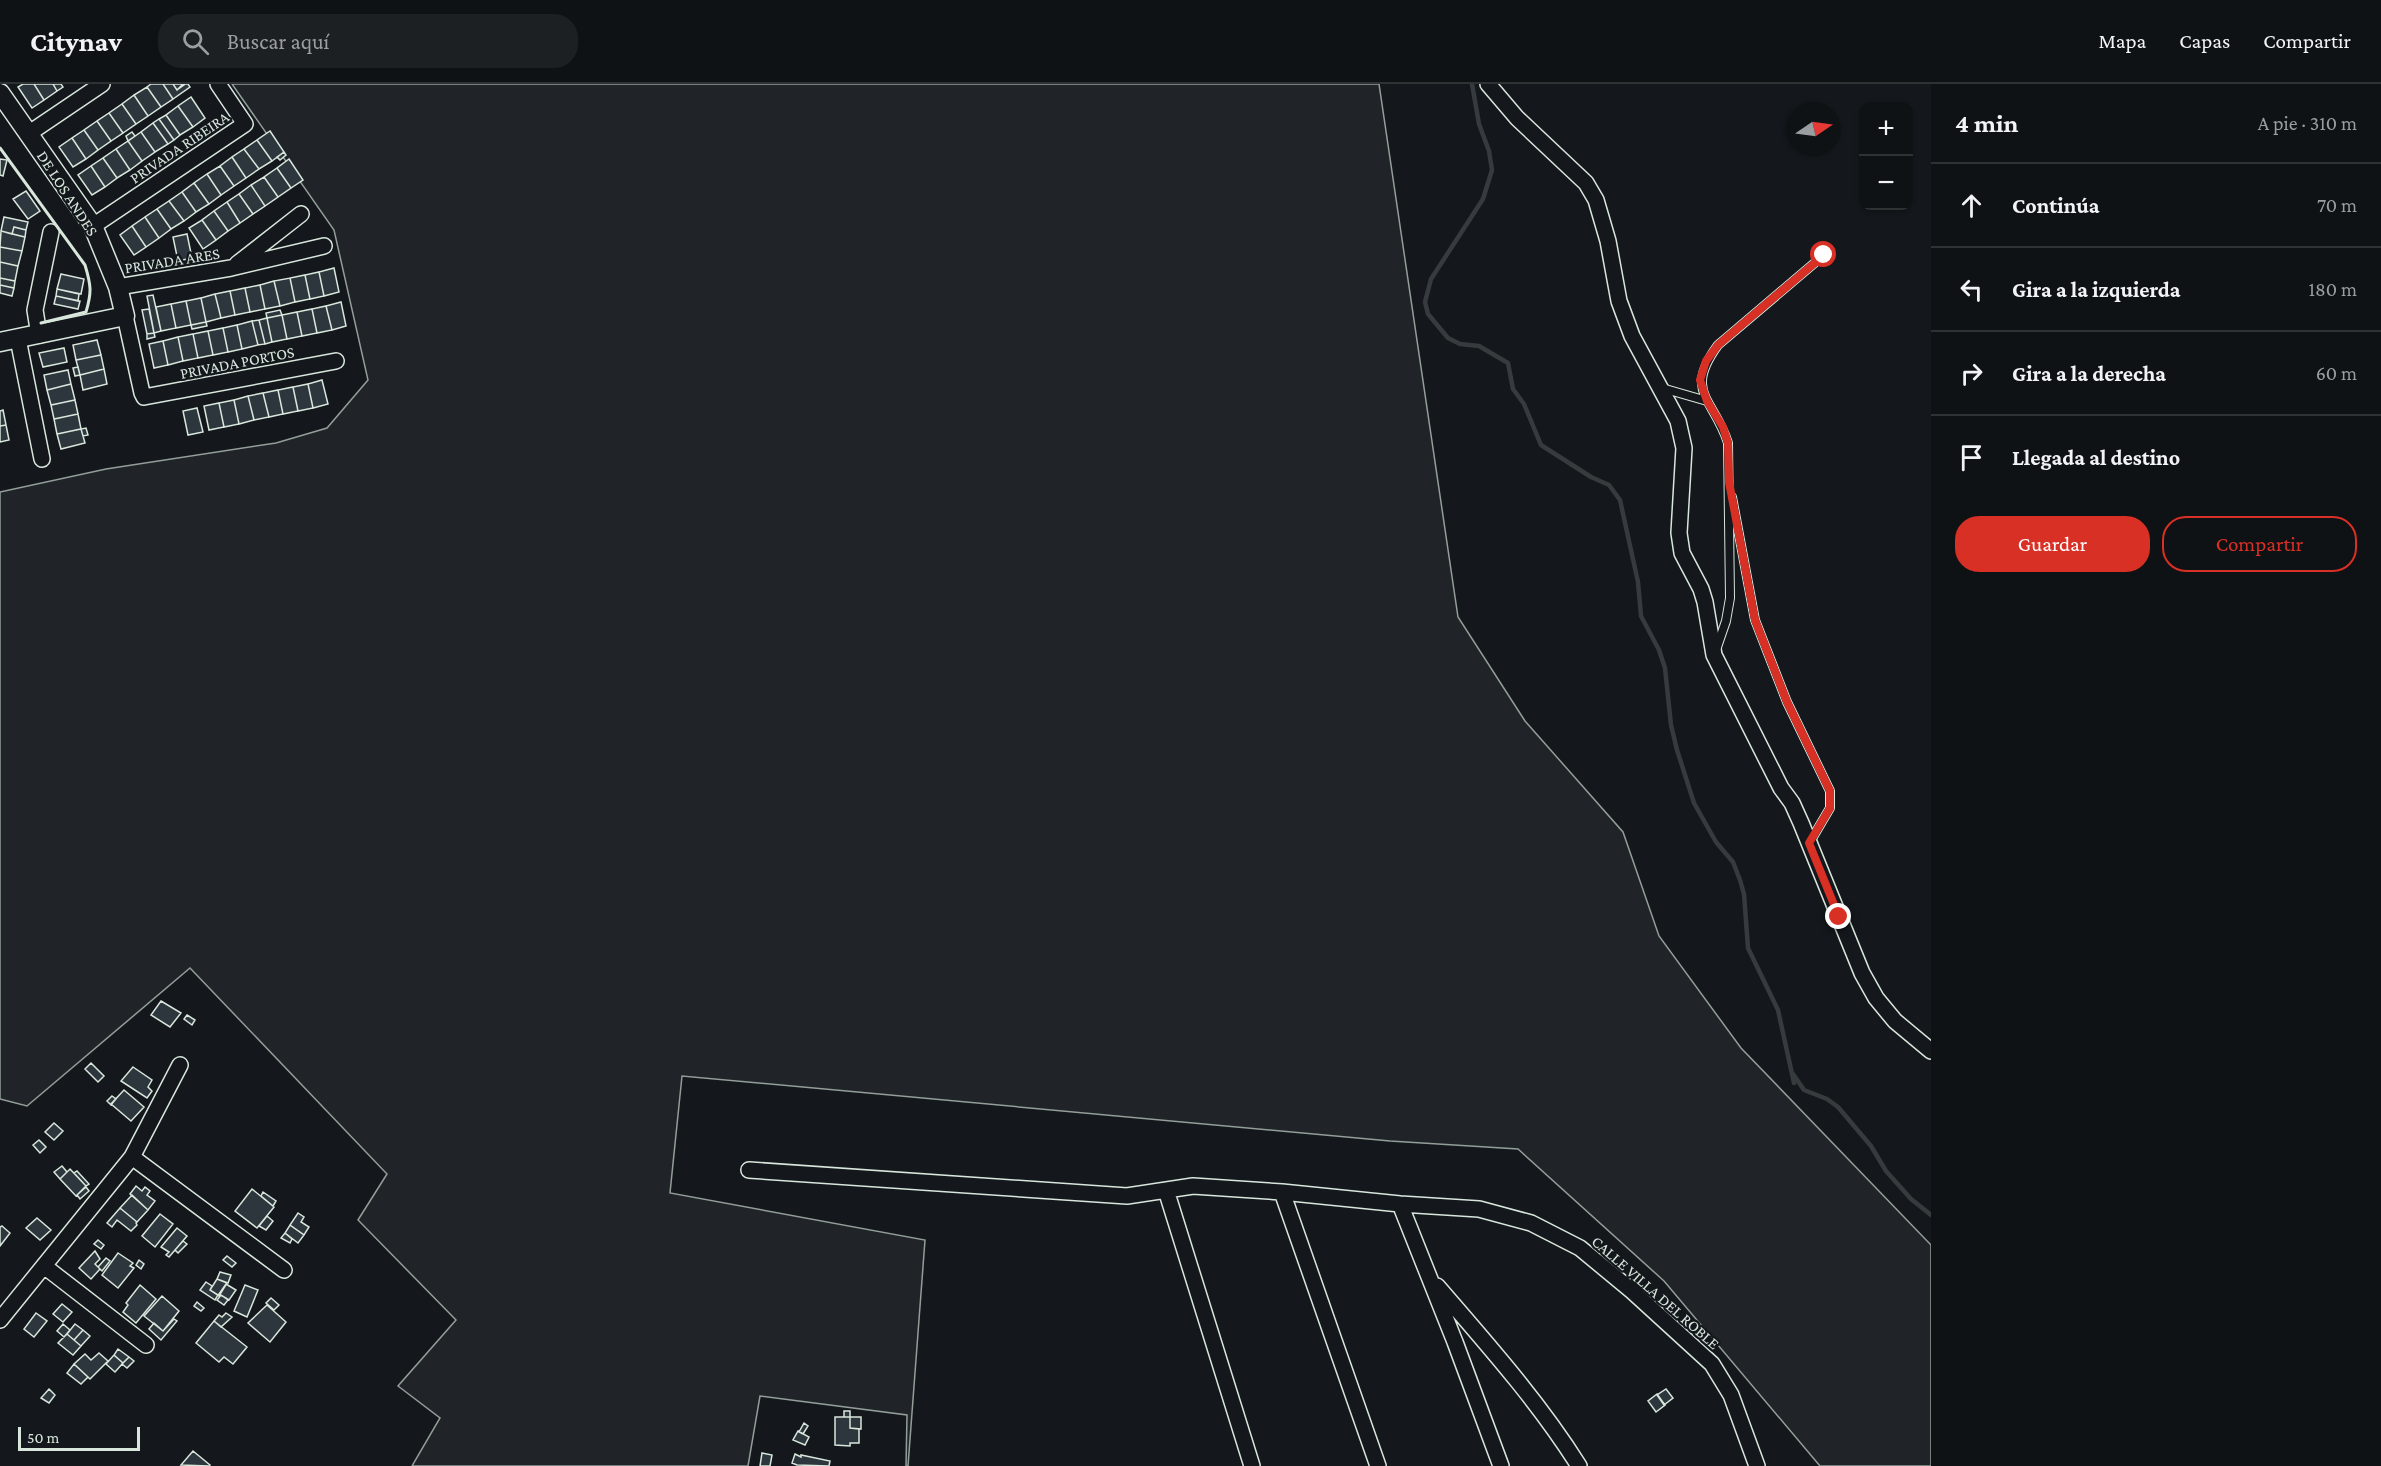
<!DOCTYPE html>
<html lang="es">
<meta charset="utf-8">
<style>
body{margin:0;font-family:"Crimson Pro",serif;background:#1d2022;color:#f1f3f6}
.controls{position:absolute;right:18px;top:18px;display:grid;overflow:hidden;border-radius:12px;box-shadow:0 2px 4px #0004}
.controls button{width:54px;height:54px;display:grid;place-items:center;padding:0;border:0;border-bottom:2px solid #2f3234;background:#0f1215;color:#f1f3f6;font:30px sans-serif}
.compass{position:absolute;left:1787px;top:18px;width:54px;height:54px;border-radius:50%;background:#0f1215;box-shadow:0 2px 4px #0004;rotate:77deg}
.scale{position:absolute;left:18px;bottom:15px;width:122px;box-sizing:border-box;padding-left:6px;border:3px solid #d8e6dc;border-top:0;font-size:16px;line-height:21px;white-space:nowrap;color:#d8e6dc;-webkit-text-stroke:4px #14181c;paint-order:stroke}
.stop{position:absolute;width:18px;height:18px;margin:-14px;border:4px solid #d93025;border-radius:50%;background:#fff}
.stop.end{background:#d93025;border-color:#fff;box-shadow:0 2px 6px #0008}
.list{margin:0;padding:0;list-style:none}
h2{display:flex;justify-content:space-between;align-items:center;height:78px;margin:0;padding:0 24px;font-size:26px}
h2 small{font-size:20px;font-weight:400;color:#9b9ea0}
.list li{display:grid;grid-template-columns:39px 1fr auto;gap:18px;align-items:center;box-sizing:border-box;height:84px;padding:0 24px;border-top:2px solid #2f3234}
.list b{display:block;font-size:22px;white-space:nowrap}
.list em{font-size:20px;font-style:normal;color:#9b9ea0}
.actions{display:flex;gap:12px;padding:18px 24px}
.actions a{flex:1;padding:14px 0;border:2px solid #d93025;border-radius:24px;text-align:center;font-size:21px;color:#d93025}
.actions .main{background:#d93025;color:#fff}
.icon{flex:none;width:33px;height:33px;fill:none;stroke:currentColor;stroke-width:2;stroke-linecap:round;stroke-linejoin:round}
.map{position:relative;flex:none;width:1931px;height:1382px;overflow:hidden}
header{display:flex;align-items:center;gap:36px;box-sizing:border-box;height:84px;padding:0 30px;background:#0f1215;border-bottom:2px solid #2f3234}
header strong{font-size:28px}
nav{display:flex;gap:33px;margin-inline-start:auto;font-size:21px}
.search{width:420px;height:54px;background:#1d2022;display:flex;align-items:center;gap:15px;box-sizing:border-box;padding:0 21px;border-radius:24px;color:#9b9ea0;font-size:22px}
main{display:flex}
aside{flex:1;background:#0f1215}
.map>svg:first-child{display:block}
.green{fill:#202428;stroke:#939e99;stroke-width:1.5}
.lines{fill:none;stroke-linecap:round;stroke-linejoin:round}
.stream{stroke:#363b3e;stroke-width:4.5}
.building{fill:#2c363c;stroke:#d8e6dc;stroke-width:1.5}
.service-casing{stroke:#d8e6dc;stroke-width:10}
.minor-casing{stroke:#d8e6dc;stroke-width:18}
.tertiary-casing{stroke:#d8e6dc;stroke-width:21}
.service{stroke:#14181c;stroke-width:8}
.minor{stroke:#14181c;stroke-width:15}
.tertiary{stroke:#14181c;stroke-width:18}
.wall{stroke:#d8e6dc;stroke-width:3}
.route{stroke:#d93025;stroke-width:8}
.labels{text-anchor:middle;stroke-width:4.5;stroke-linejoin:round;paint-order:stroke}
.street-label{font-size:16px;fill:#d8e6dc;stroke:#14181c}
</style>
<header>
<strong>Citynav</strong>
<div class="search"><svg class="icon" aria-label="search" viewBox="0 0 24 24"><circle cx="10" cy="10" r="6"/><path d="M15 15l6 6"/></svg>Buscar aquí</div>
<nav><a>Mapa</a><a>Capas</a><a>Compartir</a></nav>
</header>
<main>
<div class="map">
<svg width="1931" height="1382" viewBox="0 0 1931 1382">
<rect width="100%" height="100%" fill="#14181c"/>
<path class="green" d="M232,0H1379L1458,533L1525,637L1623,748L1659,852L1741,964L1931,1161V1382H1820L1664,1197L1518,1065L1390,1057L682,992L670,1109L925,1156L908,1382H906L907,1331L760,1312L748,1382H412L440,1334L398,1302L456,1236L358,1136L387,1090L190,884L27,1022L0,1015V408L106,385L276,359L327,344L368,296L334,146Z"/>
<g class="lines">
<path class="stream" d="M1472,0L1479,40L1489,67L1492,86L1483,115L1431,195L1425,218L1428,230L1448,254L1460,260L1479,262L1508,279L1513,305L1524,320L1541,361L1591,393L1609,401L1620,416L1638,498L1641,532L1659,566L1665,584L1671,641L1677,666L1694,719L1716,758L1733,778L1740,796L1744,810L1748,864L1778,926L1794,999L1793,990L1804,1006L1827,1015L1838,1023L1871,1062L1886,1087L1911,1115L1931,1131"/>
</g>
<path class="building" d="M23,0H34L44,16L32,24L18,3Z
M34,0H53L57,7L44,16Z
M53,0H61L63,3L57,7Z
M151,0H163L173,15L161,23L147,3Z
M163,0H173L177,6L183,0H188L190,3L173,15Z
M173,0H183L184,1L177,6Z
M147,3L161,23L148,32L134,11Z
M134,11L148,32L136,40L122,20Z
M191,13L205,34L193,43L178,22Z
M122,20L136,40L123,49L109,29Z
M178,22L193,43L180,51L166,31Z
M109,29L123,49L111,57L97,37Z
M166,31L180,51L174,56L159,35Z
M159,35L174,56L168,60L153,39Z
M97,37L111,57L98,66L84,46Z
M153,39L168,60L155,68L141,48Z
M84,46L98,66L86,75L72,54Z
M270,47L284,68L272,77L257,56Z
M132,48L135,52L128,57L126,52Z
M141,48L155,68L142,77L128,57Z
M72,54L86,75L73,83L59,63Z
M257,56L272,77L259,85L244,65Z
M128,57L142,77L130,86L116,65Z
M116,65L130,86L117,94L103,74Z
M244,65L259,85L246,94L232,73Z
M284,68L286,71L280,76L277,73Z
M232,73L246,94L234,102L220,82Z
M103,74L117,94L105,103L91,82Z
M0,75L7,76L3,92L0,91Z
M289,75L303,96L291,104L277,84Z
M91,82L105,103L92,111L78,91Z
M220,82L234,102L221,111L207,90Z
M277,84L291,104L278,113L264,93Z
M207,90L221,111L209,120L194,99Z
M264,93L278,113L265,122L251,101Z
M194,99L209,120L196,128L182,108Z
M251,101L265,122L253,130L239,110Z
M26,107L40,127L28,135L13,115Z
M182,108L196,128L184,137L169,117Z
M239,110L253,130L240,139L227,118Z
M169,117L184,137L171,145L157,125Z
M227,118L240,139L228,147L214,127Z
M157,125L171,145L159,154L145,133Z
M214,127L228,147L216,156L202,136Z
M4,133L28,138L26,146L14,143L12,150L1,147Z
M145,133L159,154L146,163L132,142Z
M202,136L216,156L203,165L189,144Z
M132,142L146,163L134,171L120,151Z
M14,143L26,146L25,153L12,150Z
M1,147L25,153L22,167L0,163Z
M187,150L192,174L178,177L173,153Z
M0,163L22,167L18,182L0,178Z
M0,178L18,182L15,197L0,194Z
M334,184L339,208L324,212L319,188Z
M319,188L324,212L310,215L305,191Z
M61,190L84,195L81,210L57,205Z
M305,191L310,215L295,218L290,194Z
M0,194L15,197L14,204L0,201Z
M290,194L295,218L280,222L274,197Z
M274,197L280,222L265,225L260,201Z
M0,201L14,204L12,212L0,209Z
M260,201L265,225L250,228L245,204Z
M245,204L250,228L235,231L230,207Z
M57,205L79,210L78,217L56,212Z
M230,207L235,231L221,234L215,210Z
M215,210L221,234L206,238L201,214Z
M153,211L161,247L154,249L147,212Z
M56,212L80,217L78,225L54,220Z
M201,214L206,238L191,241L186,217Z
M186,217L191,241L176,244L171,220Z
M341,218L346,242L332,246L326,222Z
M171,220L176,244L161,247L156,223Z
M326,222L332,246L317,249L312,225Z
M149,225L154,249L147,250L142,226Z
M312,225L317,249L302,252L297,228Z
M280,226L282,231L267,234L266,229Z
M297,228L302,252L287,255L282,231Z
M282,231L287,255L272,258L267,234Z
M267,234L272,258L265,260L259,236Z
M259,236L265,260L258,261L252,237Z
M252,237L258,261L242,265L237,241Z
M206,238L207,242L192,245L191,241Z
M237,241L242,265L228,268L223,244Z
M223,244L228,268L213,271L208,247Z
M208,247L213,271L198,274L193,250Z
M154,249L155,253L147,255V250Z
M193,250L198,274L183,277L178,253Z
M178,253L183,277L168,281L163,257Z
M97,256L101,271L76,276L73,261Z
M163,257L168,281L154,284L149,260Z
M64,264L67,278L43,283L39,269Z
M101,271L104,285L80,291L76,276Z
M78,283L80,291L75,292L73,284Z
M104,285L107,300L83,306L80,291Z
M68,286L71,300L47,306L44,291Z
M322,296L328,320L313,324L308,300Z
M71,300L75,316L51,321L47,306Z
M308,300L313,324L298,327L293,303Z
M293,303L298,327L283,330L278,306Z
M278,306L283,330L269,333L263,309Z
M263,309L269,333L254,336L248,312Z
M248,312L254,336L239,340L234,316Z
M75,316L78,330L54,335L51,321Z
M234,316L239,340L224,343L219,319Z
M219,319L224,343L209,346L204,322Z
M197,324L203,348L188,351L183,327Z
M3,326L6,341L0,342V327Z
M78,330L81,345L57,350L54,335Z
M6,341L9,356L0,358V342Z
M86,344L88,351L83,352L81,345Z
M81,345L85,359L61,365L57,350Z
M161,917L181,929L170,943L151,931Z
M187,931L195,936L192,941L184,935Z
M91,979L104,992L98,998L85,985Z
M133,983L152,996L148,1003L152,1007L147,1014L121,997Z
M124,1006L144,1023L131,1037L111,1020Z
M112,1012L116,1015L111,1021L107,1017Z
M54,1039L63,1047L54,1056L45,1048Z
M39,1056L46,1063L40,1069L33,1061Z
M62,1082L67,1088L60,1095L54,1088Z
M70,1085L86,1102L76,1112L60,1095Z
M77,1087L89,1100L86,1102L74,1089Z
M136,1102L142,1107L145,1103L150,1107L147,1111L155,1117L148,1126L130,1110Z
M86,1103L89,1107L80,1115L77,1111Z
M252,1105L274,1123L257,1144L235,1127Z
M263,1108L276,1117L273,1122L261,1112Z
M132,1111L148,1126L137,1138L120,1124Z
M120,1124L137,1138L136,1139L137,1141L131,1147L117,1136L112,1143L107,1139Z
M298,1129L304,1133L301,1138L309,1143L304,1151L290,1141Z
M160,1130L173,1140L155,1163L142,1152Z
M267,1132L273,1137L266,1146L259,1142Z
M37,1134L51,1146L40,1156L26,1144Z
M290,1141L304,1151L298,1159L285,1149Z
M2,1142L10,1149L0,1162V1143Z
M177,1144L187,1152L169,1173L166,1171L169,1168L161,1163Z
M285,1149L292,1155L290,1159L281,1154Z
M98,1156L104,1161L101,1165L94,1160Z
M183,1157L187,1160L178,1169L175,1166Z
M95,1167L100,1175L95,1180L100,1185L91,1195L79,1184Z
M118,1169L133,1179L130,1182L134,1184L118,1204L102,1191Z
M227,1172L236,1179L232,1183L223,1176Z
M106,1174L110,1177L102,1187L98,1183Z
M139,1176L144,1180L141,1185L136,1181Z
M220,1188L231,1191L228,1199L217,1195Z
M217,1195L227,1199L219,1212L210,1206Z
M206,1198L212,1202L210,1206L218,1211L215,1216L200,1206Z
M226,1200L236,1206L229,1216L219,1210Z
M140,1201L156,1215L136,1239L123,1228L128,1221L126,1219Z
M245,1201L258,1206L247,1233L234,1227Z
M221,1211L228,1216L224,1221L217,1216Z
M162,1212L179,1227L163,1247L144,1232Z
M271,1214L279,1221L274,1226L266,1219Z
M197,1218L204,1224L201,1227L194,1222Z
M62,1220L72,1228L63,1238L53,1230Z
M267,1221L286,1238L270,1258L248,1239Z
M36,1229L47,1237L34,1253L24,1245Z
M226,1229L232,1233L221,1243L214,1237L219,1231L222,1233Z
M174,1235L177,1237L161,1256L149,1245L154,1239L163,1247Z
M214,1237L247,1263L233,1280L224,1273L219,1278L196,1259Z
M63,1240L70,1246L64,1253L57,1247Z
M75,1240L83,1246L74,1256L67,1250Z
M83,1246L90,1252L81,1262L74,1256Z
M67,1250L81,1262L73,1271L58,1259Z
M118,1265L129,1273L123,1279L114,1271Z
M99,1269L108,1277L90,1295L74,1280L85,1270L91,1276Z
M114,1271L123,1279L115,1288L106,1280Z
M129,1273L134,1277L127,1284L122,1280Z
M74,1280L88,1293L81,1300L67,1289Z
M49,1305L55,1311L49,1319L41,1314Z
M1666,1305L1673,1314L1664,1321L1657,1311Z
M1657,1310L1665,1321L1656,1328L1648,1317Z
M844,1327H850V1333H844Z
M835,1333H850V1344L859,1345V1359H850V1362L835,1361Z
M850,1333H861V1345L850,1344Z
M804,1339L808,1342L803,1350L799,1348Z
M798,1347L809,1353L805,1361L793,1356Z
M193,1367L210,1381L209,1382L181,1381Z
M762,1369L772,1371L770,1382H760Z
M795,1370L801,1373V1371L830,1377L829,1382L797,1381L792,1379Z"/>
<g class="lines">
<g class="service-casing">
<path id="service" d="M1662,304L1707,317
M1732,413L1755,536L1787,618L1830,707V724L1810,758
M1716,566L1726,537L1730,514L1728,359C1714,314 1683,309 1718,261L1824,171"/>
</g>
<g class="minor-casing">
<path id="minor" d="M1488,0L1517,34L1586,99L1596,116L1608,157L1619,217L1632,252L1678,337L1684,364L1679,449L1682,469L1701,505L1705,518L1714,571L1781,704L1792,719L1801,739L1862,889L1876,914L1895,937L1931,967
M28,50L102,0
M93,142L245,40L218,0
M237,180L301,130
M118,203L231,184L324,162
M125,232L142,309L144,313L336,277
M39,251L35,226L51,148
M18,255L42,375
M132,1073L284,1186
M749,1086L1127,1112L1193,1102L1282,1108L1400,1120L1479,1125L1531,1139L1580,1164L1632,1207L1712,1280L1731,1311L1757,1382
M1166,1106L1252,1382
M1282,1108L1378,1382
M1400,1120L1455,1258L1501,1382
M44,1182L146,1261
M1437,1202C1487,1260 1538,1317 1579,1382
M0,1236L132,1073L180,981"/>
</g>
<g class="tertiary-casing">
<path id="tertiary" d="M0,9L93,142L118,203L125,232L0,258"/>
</g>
<use href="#service" class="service"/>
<use href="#minor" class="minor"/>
<use href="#tertiary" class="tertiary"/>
<path class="wall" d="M0,64L85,181C91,201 92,208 86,228L41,239"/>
</g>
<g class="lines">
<path class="route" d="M1824,171L1718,261L1706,277L1700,296L1707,317L1723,343L1728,359L1729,398L1755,536L1787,618L1830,707V724L1809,759L1839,833"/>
</g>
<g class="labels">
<g class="street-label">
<text transform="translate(179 63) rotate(-34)" y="6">PRIVADA RIBEIRA</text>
<text transform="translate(68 109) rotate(57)" y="6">DE LOS ANDES</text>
<text transform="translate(172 176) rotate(-9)" y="6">PRIVADA ARES</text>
<text transform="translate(237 278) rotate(-11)" y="6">PRIVADA PORTOS</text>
<text transform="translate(1656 1208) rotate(41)" y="6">CALLE VILLA DEL ROBLE</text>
</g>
</g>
</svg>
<div class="controls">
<button>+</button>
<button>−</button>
</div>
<svg class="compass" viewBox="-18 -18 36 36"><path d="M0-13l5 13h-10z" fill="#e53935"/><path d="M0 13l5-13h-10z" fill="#9b9ea0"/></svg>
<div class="scale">50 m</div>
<div class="stop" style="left:1824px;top:171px"></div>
<div class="stop end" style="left:1839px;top:833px"></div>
</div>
<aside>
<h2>4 min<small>A pie · 310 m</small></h2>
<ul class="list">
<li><svg class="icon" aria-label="ahead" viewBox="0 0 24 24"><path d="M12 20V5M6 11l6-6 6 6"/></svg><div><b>Continúa</b></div><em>70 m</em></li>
<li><svg class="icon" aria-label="left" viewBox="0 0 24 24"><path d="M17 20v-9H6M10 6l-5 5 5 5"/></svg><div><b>Gira a la izquierda</b></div><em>180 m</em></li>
<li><svg class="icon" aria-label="right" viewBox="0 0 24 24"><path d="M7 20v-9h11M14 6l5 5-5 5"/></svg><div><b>Gira a la derecha</b></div><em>60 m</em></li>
<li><svg class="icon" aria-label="arrive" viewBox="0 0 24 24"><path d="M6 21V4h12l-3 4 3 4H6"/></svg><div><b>Llegada al destino</b></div></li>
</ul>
<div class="actions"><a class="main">Guardar</a><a>Compartir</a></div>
</aside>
</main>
